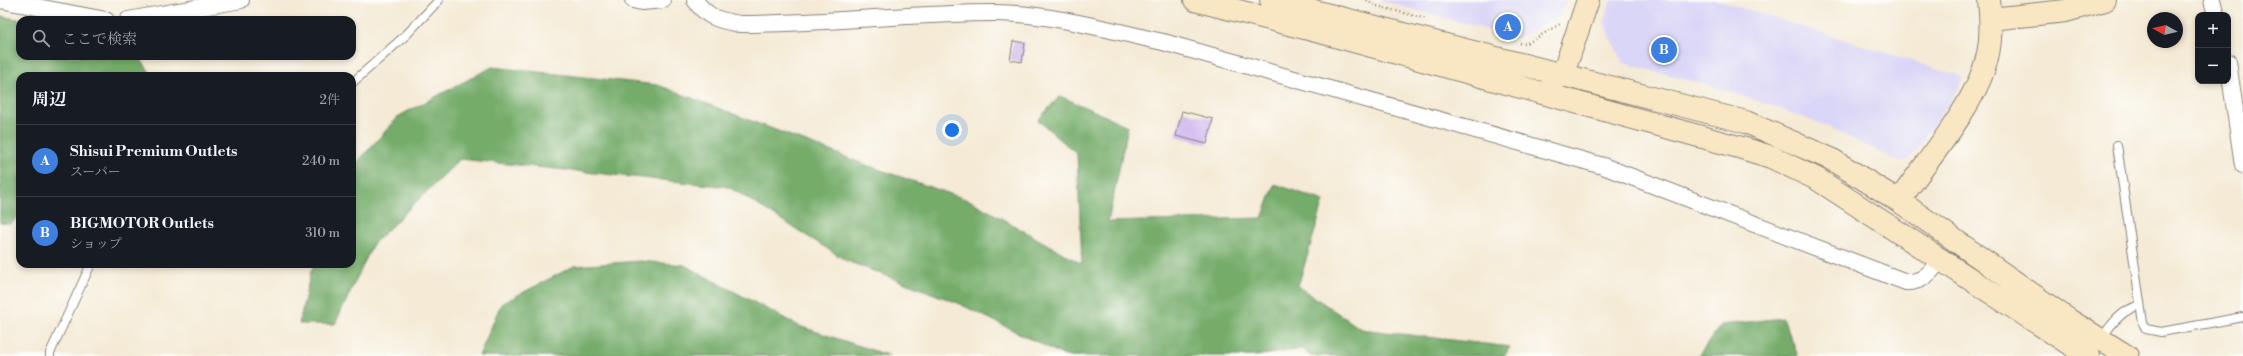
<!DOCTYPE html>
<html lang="ja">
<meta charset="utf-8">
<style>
body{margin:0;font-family:"Libre Bodoni","Noto Serif JP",serif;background:#20242c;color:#f1f3f6}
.controls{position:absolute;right:12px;top:12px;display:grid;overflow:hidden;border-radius:8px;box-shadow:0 2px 6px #0003}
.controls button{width:36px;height:36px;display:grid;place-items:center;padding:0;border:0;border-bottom:1px solid #363941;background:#171b24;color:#f1f3f6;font:20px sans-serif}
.compass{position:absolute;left:2147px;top:12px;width:36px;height:36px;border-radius:50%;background:#171b24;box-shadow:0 2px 6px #0003;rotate:278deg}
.you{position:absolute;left:952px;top:130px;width:14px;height:14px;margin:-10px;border:3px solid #fff;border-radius:50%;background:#1a73e8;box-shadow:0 0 0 6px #1a73e833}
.badge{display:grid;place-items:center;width:26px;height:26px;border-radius:50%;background:#c8321e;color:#fff;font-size:13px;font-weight:700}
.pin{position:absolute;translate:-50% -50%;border:2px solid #fff;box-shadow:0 1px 4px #0006}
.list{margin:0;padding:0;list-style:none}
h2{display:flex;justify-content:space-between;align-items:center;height:52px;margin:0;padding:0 16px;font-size:17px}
h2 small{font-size:13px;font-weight:400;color:#9ea1a6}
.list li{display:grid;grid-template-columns:26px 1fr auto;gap:12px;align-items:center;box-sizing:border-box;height:72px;padding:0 16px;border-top:1px solid #363941}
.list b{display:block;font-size:15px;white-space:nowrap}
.list p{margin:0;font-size:13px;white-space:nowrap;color:#9ea1a6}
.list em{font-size:13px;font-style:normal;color:#9ea1a6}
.icon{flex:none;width:22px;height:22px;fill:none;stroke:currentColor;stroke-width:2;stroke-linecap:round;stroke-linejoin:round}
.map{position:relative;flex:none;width:2243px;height:356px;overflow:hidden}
.search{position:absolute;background:#171b24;box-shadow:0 2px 6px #0003;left:16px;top:16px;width:340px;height:44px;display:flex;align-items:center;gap:10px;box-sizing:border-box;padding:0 14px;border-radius:12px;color:#9ea1a6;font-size:15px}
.panel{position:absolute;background:#171b24;box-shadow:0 2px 6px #0003;left:16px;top:72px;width:340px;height:196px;border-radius:12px}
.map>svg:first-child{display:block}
.built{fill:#dad6f7}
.forest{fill:#75ac6a;stroke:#486443}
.building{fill:#cdb4ee}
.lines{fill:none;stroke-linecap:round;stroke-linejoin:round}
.lane-casing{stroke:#888378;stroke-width:10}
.street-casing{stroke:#888378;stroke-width:18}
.secondary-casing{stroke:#888378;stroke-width:24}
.path{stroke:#888378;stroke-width:2.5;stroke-dasharray:1 3;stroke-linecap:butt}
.lane{stroke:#fff;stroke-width:8}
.street{stroke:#fff;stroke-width:16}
.secondary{stroke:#f9e7c3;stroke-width:22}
</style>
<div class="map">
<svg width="2243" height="356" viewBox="0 0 2243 356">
<rect width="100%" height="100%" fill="#fdfcf7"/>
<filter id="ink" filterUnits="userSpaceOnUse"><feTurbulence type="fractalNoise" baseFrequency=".025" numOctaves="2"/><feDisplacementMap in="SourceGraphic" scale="8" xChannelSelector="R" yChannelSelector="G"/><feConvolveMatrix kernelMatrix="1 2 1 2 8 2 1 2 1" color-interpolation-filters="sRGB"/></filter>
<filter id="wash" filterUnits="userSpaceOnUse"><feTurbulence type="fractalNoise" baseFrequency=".012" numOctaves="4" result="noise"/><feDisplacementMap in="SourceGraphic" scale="16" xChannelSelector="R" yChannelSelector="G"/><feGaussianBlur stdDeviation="0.9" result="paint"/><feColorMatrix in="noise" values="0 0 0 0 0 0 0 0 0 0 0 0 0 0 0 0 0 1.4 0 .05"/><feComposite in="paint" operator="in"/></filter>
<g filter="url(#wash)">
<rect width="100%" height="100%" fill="#f4ead5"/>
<path class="built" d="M1378,0H1566L1560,16L1518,38Z
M1611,0H1717L1964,77L1951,102L1909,160L1899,162L1828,127L1778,108L1714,87L1623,63L1604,23Z"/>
<path class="forest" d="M0,16L23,20H20V56H138L153,76H20V214L11,224L0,223Z
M492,67L658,85L869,166L971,201L1082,264L1077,154L1038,120L1060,96L1128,126L1108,222L1262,218L1275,184L1324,201L1298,286L1361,329L1510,347L1504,356H1311L1302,349L1254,356H1065L958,303L847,261L729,187L460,159L373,244L335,324H299L311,271L314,264H352V168L399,116Z
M640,261L684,265L799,326L890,356H479L501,304L574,266Z
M1783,318L1798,356H1698L1721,325Z"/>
<g id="blocks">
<path class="building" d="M1013,41L1025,43L1022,62L1010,60Z
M1182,111L1213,119L1207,144L1176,136Z"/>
</g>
</g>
<g filter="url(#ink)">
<use href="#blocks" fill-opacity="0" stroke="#888378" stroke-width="1"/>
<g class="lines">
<g class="lane-casing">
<path id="lane" d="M352,83L406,35L439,0
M2117,145L2143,323L2146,329L2161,332L2243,317
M2101,339C2112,323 2122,310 2140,305
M50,356V353L91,264"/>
</g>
<g class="street-casing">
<path id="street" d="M0,0L106,20
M633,0L642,2L663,0
M695,0C707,18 719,20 739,24C824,24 910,13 996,13C1053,14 1109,30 1163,42L1603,166L1906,282C1922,283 1932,272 1940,259
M2212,0L2216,15
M128,20L241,0
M2228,62L2243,165"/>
</g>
<g class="secondary-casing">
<path id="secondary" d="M1195,0L1328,34L1742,148L1771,157L1817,179L2088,356
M1271,0L1746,122L1831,159L1899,201L2069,320L2127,356
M1991,19L2066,11L2105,0
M1553,82L1563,74L1588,0
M1899,201C1927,160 1976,105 1987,58C1992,39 1991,19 1989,0"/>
</g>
<path class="path" d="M1367,0L1373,5L1427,19
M1520,43L1526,44L1560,24"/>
<use href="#lane" class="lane"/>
<use href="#street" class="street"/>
<use href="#secondary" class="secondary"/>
</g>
</g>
</svg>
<div class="controls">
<button>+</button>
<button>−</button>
</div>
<svg class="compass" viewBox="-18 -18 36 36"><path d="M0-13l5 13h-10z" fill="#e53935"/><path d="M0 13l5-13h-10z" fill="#9ea1a6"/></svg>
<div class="you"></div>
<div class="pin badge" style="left:1508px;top:27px;background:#3f7fe0">A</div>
<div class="pin badge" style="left:1664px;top:50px;background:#3f7fe0">B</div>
<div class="search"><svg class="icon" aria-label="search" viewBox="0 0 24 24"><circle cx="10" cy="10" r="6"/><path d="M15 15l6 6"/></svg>ここで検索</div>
<section class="panel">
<h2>周辺<small>2件</small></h2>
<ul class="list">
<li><span class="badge" style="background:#3f7fe0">A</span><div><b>Shisui Premium Outlets</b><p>スーパー</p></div><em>240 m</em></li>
<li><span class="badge" style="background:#3f7fe0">B</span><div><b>BIGMOTOR Outlets</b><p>ショップ</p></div><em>310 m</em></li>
</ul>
</section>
</div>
